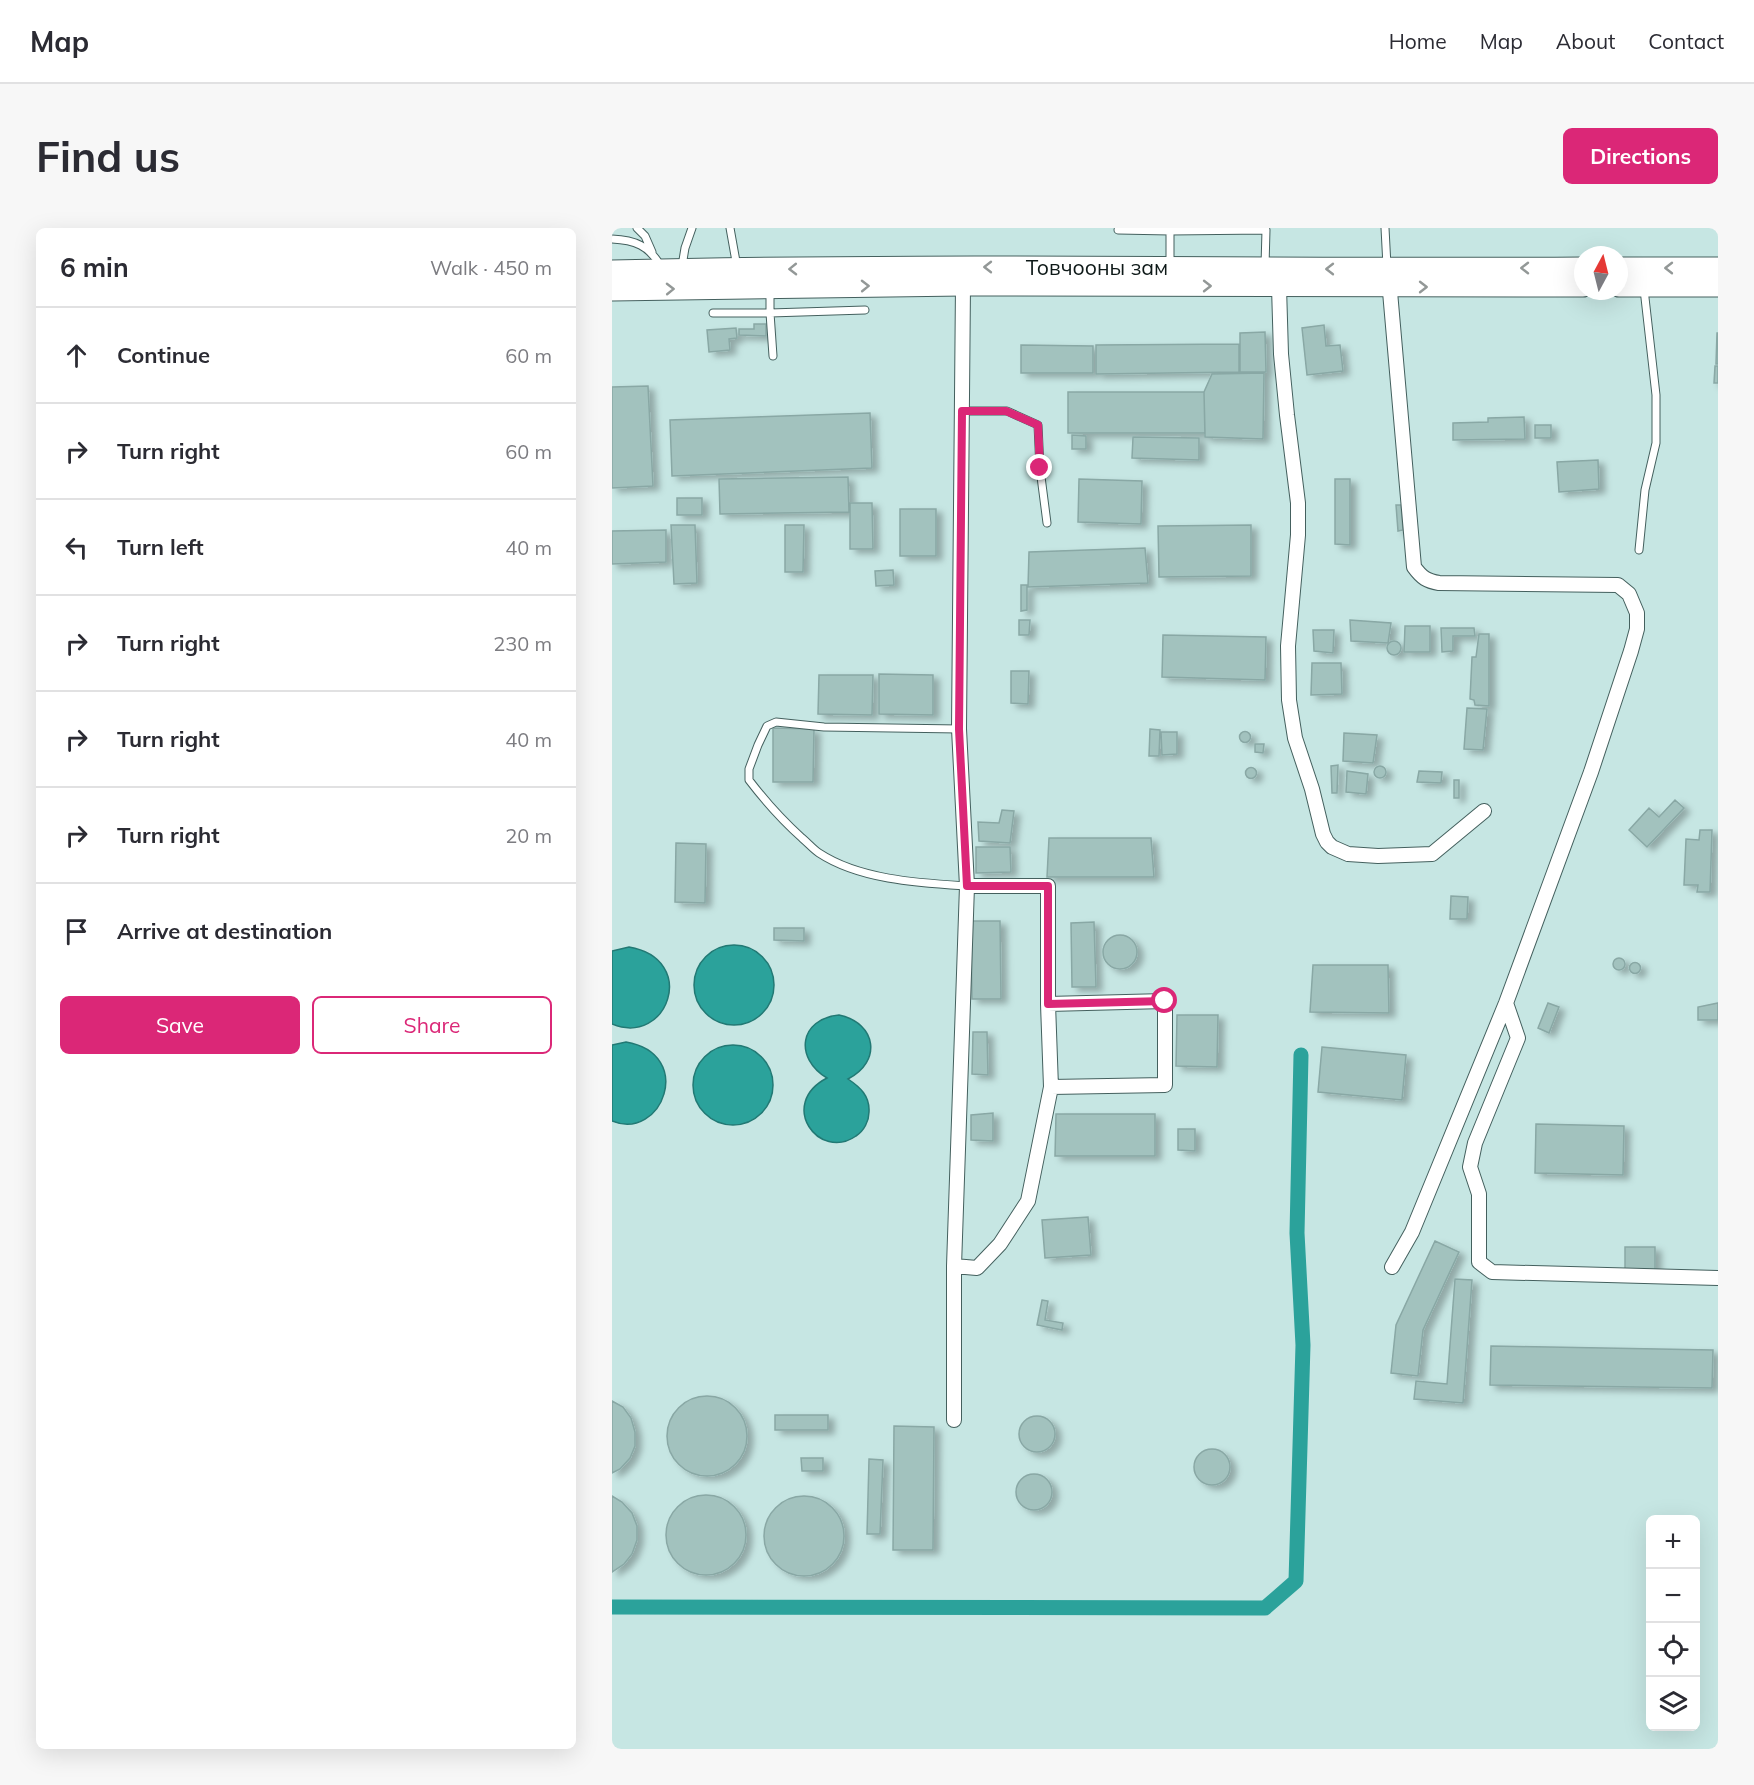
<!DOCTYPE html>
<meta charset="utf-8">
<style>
body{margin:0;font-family:Mulish,sans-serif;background:#f7f7f7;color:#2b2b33}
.controls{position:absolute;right:18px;bottom:18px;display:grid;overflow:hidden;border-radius:9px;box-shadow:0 6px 24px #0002}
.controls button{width:54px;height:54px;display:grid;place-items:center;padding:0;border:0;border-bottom:2px solid #e1e1e2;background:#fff;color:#2b2b33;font:30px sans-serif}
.compass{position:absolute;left:962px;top:18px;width:54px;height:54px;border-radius:50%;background:#fff;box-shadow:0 6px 24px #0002;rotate:7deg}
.stop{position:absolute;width:18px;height:18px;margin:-14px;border:4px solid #db2777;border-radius:50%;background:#fff}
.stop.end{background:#db2777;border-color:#fff;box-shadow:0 2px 6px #0008}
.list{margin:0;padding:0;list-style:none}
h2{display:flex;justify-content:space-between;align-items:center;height:78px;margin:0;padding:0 24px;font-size:26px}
h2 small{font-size:20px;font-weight:400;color:#7c7c81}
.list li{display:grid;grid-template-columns:39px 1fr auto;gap:18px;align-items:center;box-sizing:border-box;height:96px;padding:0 24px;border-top:2px solid #e1e1e2}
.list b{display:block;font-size:22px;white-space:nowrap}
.list em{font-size:20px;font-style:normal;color:#7c7c81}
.actions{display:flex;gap:12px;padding:18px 24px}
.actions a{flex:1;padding:14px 0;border:2px solid #db2777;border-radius:9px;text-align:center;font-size:21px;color:#db2777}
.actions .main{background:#db2777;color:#fff}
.icon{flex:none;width:33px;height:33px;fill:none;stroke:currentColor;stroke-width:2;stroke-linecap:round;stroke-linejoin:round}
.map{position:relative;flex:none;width:1106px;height:1521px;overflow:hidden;border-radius:9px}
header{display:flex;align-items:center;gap:36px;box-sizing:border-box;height:84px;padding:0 30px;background:#fff;border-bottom:2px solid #e1e1e2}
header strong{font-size:28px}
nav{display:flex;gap:33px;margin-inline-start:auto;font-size:21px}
.intro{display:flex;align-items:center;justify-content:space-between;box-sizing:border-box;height:144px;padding:0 36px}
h1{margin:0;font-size:42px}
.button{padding:15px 27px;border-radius:9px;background:#db2777;color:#fff;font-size:21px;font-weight:700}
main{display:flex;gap:36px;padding:0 36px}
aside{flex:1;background:#fff;border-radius:9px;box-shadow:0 6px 24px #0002}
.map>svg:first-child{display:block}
.water{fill:#2ba29b;stroke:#227974;stroke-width:1.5}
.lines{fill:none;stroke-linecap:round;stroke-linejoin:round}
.canal{stroke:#2ba29b;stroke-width:15}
.building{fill:#a2c2be;stroke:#89a8a5;stroke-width:1.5;filter:url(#shadow)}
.service-casing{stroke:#44605e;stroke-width:9}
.minor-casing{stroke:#44605e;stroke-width:16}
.trunk-casing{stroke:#44605e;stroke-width:23}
.service{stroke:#fff;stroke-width:7}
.minor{stroke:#fff;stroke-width:14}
.trunk{stroke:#fff;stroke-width:21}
.oneway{stroke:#939897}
.route{stroke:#db2777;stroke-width:8}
.labels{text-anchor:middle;stroke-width:4.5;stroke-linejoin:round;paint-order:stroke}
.street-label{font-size:21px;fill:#0e1918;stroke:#fff}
</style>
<header>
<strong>Map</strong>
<nav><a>Home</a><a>Map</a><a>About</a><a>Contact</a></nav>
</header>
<div class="intro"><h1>Find us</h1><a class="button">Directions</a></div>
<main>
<aside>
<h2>6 min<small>Walk · 450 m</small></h2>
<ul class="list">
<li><svg class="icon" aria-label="ahead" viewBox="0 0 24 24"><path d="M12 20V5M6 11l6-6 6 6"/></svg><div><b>Continue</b></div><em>60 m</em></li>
<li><svg class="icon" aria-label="right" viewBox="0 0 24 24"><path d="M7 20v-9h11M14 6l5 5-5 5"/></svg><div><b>Turn right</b></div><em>60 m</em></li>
<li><svg class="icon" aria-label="left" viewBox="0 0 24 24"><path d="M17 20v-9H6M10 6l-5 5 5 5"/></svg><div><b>Turn left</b></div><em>40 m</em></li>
<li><svg class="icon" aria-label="right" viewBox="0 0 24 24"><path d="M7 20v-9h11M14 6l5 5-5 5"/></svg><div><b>Turn right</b></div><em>230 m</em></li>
<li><svg class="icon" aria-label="right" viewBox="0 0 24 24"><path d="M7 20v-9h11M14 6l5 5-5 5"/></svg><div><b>Turn right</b></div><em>40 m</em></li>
<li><svg class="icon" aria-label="right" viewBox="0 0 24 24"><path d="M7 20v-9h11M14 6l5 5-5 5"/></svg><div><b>Turn right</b></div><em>20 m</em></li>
<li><svg class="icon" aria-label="arrive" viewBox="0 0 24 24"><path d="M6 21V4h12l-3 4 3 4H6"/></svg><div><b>Arrive at destination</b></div></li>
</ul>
<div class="actions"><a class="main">Save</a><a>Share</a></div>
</aside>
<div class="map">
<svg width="1106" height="1521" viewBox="0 0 1106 1521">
<defs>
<filter id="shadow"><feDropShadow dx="6" dy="4" stdDeviation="3" flood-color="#0004"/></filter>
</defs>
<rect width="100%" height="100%" fill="#c6e6e3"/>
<path class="water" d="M82 757a40 40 0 1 1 80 0a40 40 0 1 1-80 0Z
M17,719C87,731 56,819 0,796V723Z
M227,787C265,795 270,834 236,851C248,859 258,868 257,884C257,893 252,903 244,908C207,934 165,876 215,850C182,830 187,791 227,787Z
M14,814C84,826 50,914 0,893V817Z
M81 857a40 40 0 1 1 80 0a40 40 0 1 1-80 0Z"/>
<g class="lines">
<path class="canal" d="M0,1379L653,1380L684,1353L691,1117L685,1005L689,827"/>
</g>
<path class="building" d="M142,96H154V108L127,107V101H142Z
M712,97L714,118L728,117L731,143L695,147L690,100Z
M124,100L125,110L117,111L118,122L97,124L95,102Z
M653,104L654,144H628V105Z
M1105,105H1106V136H1104Z
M627,116V144L484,146V117Z
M409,117L481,118V145H409Z
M1103,138H1106V155H1102Z
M652,145L651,211L593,209L592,164L600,146Z
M36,158L41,258L0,260V159Z
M456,164H592L593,205H456Z
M258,185L260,240L60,248L58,192Z
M912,189L913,211L841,212V195L876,194V190Z
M923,197H939V210H923Z
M460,207L474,208V221H460Z
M521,209L587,210V232L520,230Z
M986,232L987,261L947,264L945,234Z
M236,249L237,284L108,286L107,251Z
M467,251L530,253L529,296L466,294Z
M723,251H738V317L723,316Z
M65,270H90V287H65Z
M238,275H260L261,321H238Z
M784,277H789L791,302L786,303Z
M288,281H324V328H288Z
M59,297H83L85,355L62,356Z
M173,297H192L191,344H173Z
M639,297V348L547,349L546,298Z
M54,302V334L0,336V303Z
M533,320L536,355L416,359L417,324Z
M281,342L282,357L264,358L263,343Z
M409,357H415V382L409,383Z
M407,392H418L417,407H407Z
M738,392L779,395L776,415L739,413Z
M793,398H818V424H792Z
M829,400H862L863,408H841V423L830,424Z
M701,402H722L721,425L702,423Z
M867,406H877V478L863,477L862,472L858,471L860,429H864Z
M551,407L654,409L653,452L550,449Z
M775 420a7 7 0 1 1 14 0a7 7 0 1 1-14 0Z
M700,435H729L730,466L699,467Z
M399,443H417L416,476L399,475Z
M267,446L321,447V487L267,486Z
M207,447H261L260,487L206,486Z
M855,480L875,481L871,522L852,521Z
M161,500L202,501L201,554H161Z
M538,501L548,502L547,528H537Z
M627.5 509a5.5 5.5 0 1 1 11 0a5.5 5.5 0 1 1-11 0Z
M549,504H565V526L550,527Z
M732,505L765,507L761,535L731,533Z
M643,516H652L651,525L643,524Z
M726,537L725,565H720L719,538Z
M762 544a6 6 0 1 1 12 0a6 6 0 1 1-12 0Z
M633.5 545a5.5 5.5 0 1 1 11 0a5.5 5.5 0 1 1-11 0Z
M735,543L756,546L754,566L734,564Z
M807,543L830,544L829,555L805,554Z
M842,552H847V570H842Z
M1063,572L1072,580L1035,619L1017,602L1037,580L1047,589Z
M390,582L402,583L398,615L367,613L366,594L387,595Z
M1088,602H1100L1098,664H1085L1086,657H1072L1074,611L1087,612Z
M437,610H539L542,649H435Z
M64,615L94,616L93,675L63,674Z
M364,619H398L399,644L364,645Z
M839,668L856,669L855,691H838Z
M359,693H388L389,771H360Z
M482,694L484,759H460L459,695Z
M162,700H192V713L162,712Z
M491 724a17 17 0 1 1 34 0a17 17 0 1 1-34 0Z
M1001 736a6 6 0 1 1 12 0a6 6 0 1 1-12 0Z
M1017.5 740a5.5 5.5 0 1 1 11 0a5.5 5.5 0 1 1-11 0Z
M701,737H776L777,785L698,784Z
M936,775L947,779L937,805L926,800Z
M1106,775V792H1086V779Z
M565,787H606L605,839L564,838Z
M361,804H375L376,847L360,846Z
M710,819L794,827L790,872L706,864Z
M381,885V913L359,912V887Z
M444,886H543V928H443Z
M924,896L1012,898L1011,947L923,945Z
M566,901H583V923L566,922Z
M476,989L479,1027L433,1030L430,992Z
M823,1013L847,1024L811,1102L806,1148L779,1145L784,1097Z
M1013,1019H1043V1044H1013Z
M843,1051L860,1052L851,1175L802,1171L804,1153L835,1156Z
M430,1072L436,1073L433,1092L451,1095L450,1102L425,1097Z
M879,1118L1101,1122L1100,1160L878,1157Z
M55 1208a40 40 0 1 1 80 0a40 40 0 1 1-80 0Z
M0,1173L11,1179L19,1190L23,1204V1218L18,1230L8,1241L0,1245Z
M163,1187H216V1202H163Z
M407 1206a18 18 0 1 1 36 0a18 18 0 1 1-36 0Z
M282,1198L322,1199L321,1322H281Z
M582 1239a18 18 0 1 1 36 0a18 18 0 1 1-36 0Z
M189,1230H211V1243H190Z
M257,1231L271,1232L268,1306H255Z
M404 1264a18 18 0 1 1 36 0a18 18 0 1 1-36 0Z
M54 1307a40 40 0 1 1 80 0a40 40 0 1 1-80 0Z
M0,1268L10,1274L20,1285L25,1298V1312L20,1326L12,1336L0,1344Z
M152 1308a40 40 0 1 1 80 0a40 40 0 1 1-80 0Z"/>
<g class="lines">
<g class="service-casing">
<path id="service" d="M25,0L33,8L40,24
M118,0L125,39
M773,0L775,38
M506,2L558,3V37
M558,3L654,2L653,38
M0,11C23,12 37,18 48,37
M70,38L73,20L80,0
M101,85H158V62
M161,128L158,85L253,82
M350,183H395L426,197L428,241L435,295
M1027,322L1033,262L1044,215V167L1032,61
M347,501L212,499L164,494L155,498L146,517L137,541V552C153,573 170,592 190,610C196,615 201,621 207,625C248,652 308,655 355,658"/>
</g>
<g class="minor-casing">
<path id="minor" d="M777,52L802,339C810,350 815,353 827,355L1006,357L1017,366L1025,385V401L1019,423L979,544L894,775L800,1004L780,1039
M667,59L669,126L675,187L686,275V307L676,418L677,472L683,510L700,561L711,606L715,614L720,619L736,626L766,628L820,626L872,583
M355,658H436V776L553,773V857L439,859L436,776
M894,775L906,810L863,915L858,939L867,966V1034L880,1044L1106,1050
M342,1038L365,1040L388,1016L416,973L439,859
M342,1192V1038L355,658L347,501L351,57"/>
</g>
<g class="trunk-casing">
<path id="trunk" d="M1007,40H1106
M0,43C324,35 647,42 971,40
M1007,58H1106
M0,62L351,57L971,58"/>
</g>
<use href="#service" class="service"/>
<use href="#minor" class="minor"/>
<use href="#trunk" class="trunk"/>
</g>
<defs><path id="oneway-chevron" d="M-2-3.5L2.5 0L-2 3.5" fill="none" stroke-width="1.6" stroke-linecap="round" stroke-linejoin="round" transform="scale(1.5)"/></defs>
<g class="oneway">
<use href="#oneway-chevron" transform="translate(376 39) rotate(-180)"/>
<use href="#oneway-chevron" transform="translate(913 40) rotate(180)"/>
<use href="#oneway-chevron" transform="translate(1057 40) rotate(180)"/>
<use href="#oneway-chevron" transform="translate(181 41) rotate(179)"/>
<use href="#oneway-chevron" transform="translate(718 41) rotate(-180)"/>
<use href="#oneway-chevron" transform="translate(253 58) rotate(-1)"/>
<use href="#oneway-chevron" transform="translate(595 58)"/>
<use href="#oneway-chevron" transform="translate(811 59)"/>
<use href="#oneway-chevron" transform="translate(58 61) rotate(-1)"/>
</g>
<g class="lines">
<path class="route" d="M428,240L426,197L394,183H350L347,501L355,658H436V776L553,773"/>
</g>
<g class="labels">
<g class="street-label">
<text x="485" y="47">Товчооны зам</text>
</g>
</g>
</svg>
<div class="controls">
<button>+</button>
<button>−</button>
<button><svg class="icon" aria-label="locate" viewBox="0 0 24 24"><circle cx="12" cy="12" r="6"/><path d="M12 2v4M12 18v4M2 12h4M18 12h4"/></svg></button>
<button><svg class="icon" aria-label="layers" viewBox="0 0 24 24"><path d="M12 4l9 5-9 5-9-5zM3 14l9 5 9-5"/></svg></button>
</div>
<svg class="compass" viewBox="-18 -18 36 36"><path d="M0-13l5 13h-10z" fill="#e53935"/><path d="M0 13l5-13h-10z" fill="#7c7c81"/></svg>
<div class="stop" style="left:553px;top:773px"></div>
<div class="stop end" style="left:428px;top:240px"></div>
</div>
</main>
